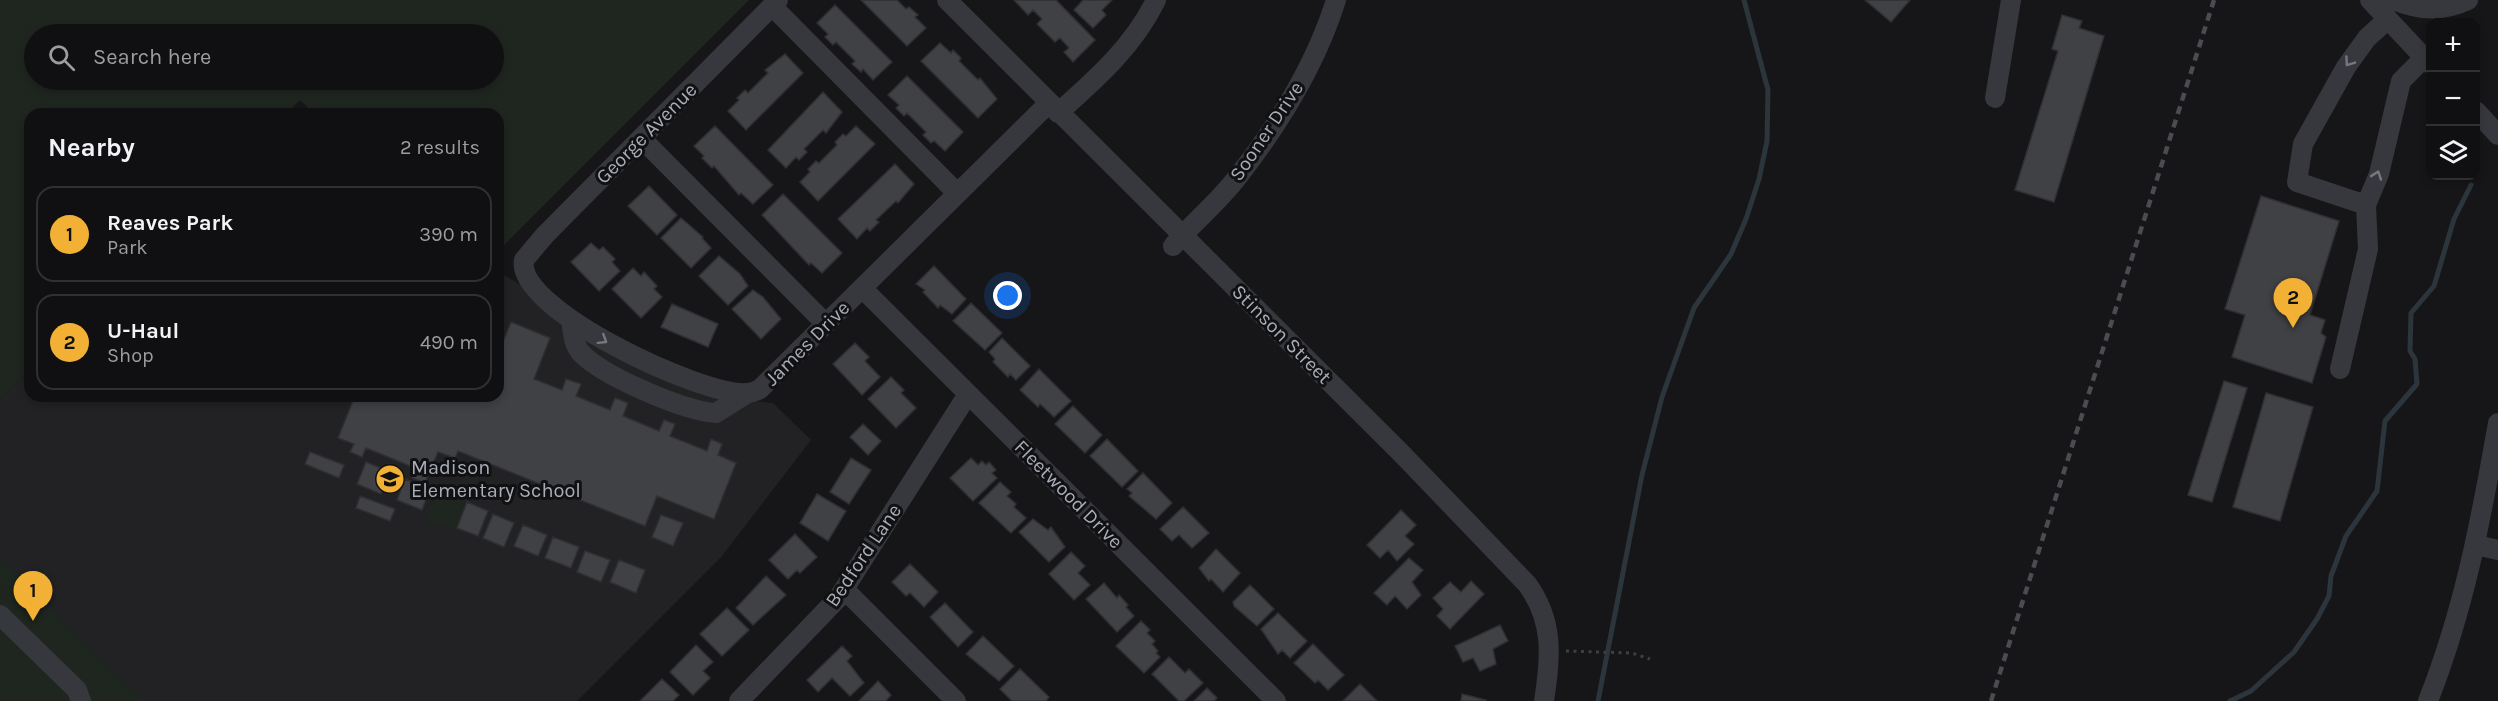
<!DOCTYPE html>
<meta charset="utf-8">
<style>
body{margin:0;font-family:Karla,sans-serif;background:#1e1e20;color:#f1f3f6}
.controls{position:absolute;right:18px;top:18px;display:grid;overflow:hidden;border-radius:12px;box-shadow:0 3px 9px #0003}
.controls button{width:54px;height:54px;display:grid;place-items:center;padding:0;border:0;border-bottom:2px solid #303032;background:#101012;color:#f1f3f6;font:30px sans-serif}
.you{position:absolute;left:1008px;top:296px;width:21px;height:21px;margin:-15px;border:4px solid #fff;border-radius:50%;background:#1a73e8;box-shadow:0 0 0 9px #1a73e833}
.badge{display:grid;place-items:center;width:39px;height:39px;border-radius:50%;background:#f2b134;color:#111;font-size:20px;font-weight:700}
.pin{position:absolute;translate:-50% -50px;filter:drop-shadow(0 2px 3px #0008)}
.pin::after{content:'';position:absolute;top:32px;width:21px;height:18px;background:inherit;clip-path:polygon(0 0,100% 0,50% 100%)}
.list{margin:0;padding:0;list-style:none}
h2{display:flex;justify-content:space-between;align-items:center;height:78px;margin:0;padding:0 24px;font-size:26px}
h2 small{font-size:20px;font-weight:400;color:#9c9d9f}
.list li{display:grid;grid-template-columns:39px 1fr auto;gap:18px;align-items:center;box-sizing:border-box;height:96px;margin:0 12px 12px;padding:0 12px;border:2px solid #303032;border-radius:18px}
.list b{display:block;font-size:22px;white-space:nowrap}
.list p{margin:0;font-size:20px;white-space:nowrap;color:#9c9d9f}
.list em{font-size:20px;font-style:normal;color:#9c9d9f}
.icon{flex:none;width:33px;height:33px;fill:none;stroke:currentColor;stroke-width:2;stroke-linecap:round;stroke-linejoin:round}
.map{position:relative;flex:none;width:2498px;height:701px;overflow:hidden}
.search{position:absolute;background:#101012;box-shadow:0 3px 9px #0003;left:24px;top:24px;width:480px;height:66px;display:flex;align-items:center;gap:15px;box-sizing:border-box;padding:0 21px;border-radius:33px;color:#9c9d9f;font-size:22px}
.panel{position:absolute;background:#101012;box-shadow:0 3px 9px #0003;left:24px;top:108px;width:480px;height:294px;border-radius:18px}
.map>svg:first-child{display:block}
.built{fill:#222225}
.green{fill:#1e261f;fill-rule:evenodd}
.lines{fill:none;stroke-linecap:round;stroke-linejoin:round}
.stream{stroke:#2c353c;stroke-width:5}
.building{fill:#404145;stroke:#303034;stroke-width:1.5}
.path{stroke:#3d3f44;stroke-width:3;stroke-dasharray:3 4.5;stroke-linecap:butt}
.minor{stroke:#37383d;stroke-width:20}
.rail{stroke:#4a4c52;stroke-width:4.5;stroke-dasharray:8 6;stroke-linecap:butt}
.oneway{stroke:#757881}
.labels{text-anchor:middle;stroke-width:6;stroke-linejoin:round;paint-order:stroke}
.street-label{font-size:20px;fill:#a8adb8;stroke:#111113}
.poi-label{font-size:20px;fill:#a8adb8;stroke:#111113;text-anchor:start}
</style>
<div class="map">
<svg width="2498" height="701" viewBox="0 0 2498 701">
<rect width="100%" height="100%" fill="#161618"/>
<path class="built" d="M498,272L726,398L773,403L811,440L722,556L577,701H146L0,555V399L30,369V396H498Z"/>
<path class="green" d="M0,0H749L498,251V114H315L300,100L286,114H30V369L0,399ZM34,34H494V80H34Z
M440,482L471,494L455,531L426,519Z
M0,555L146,701H0Z"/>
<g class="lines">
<path class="stream" d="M1598,701L1642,475L1662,397L1694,308L1731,254L1746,219L1759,179L1767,141L1768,90L1744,0
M2230,701L2251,691L2294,652L2317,619L2329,596L2331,576L2346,536L2377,491L2385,421L2417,384L2415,359L2410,351L2411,313L2434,286L2454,219L2471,185"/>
</g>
<path class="building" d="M861,0H897L906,9L909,7L918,15L915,17L926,28L907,46Z
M1014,0H1056L1095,40L1073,62L1064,52L1069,48L1060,38L1055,42L1037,24L1042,19L1033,10L1028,15Z
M1083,0H1112L1102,10L1106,15L1093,28L1074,10Z
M1865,0H1910L1891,22Z
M835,5L892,62L873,80L863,69L861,72L852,64L855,61L836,42L833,45L825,37L828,34L817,23Z
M2062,15L2082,21L2079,28L2104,36L2054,202L2015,190L2058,51L2052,49Z
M940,43L951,53L953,50L961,58L959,61L978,80L980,78L997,99L978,118L921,61Z
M785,54L803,73L746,130L728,111L739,100L737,98L745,90L748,93L768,73L765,70Z
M907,76L963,132L945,151L934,141L931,143L923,135L926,132L907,113L904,116L896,108L899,105L888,95Z
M823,92L842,112L826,133L823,130L804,149L807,152L799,160L796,157L786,168L768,150Z
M715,126L773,185L753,204L741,193L739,195L714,166L712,168L702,158L704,156L694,146Z
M856,126L875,144L818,201L800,182L810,172L808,169L816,161L819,163L837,145L835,142L843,134L846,136Z
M895,164L914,184L898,203L896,201L876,220L879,222L870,231L867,228L857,239L838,219Z
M649,186L677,215L657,235L628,206Z
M783,194L842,253L822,273L811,263L809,265L762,215Z
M2261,196L2339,221L2310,315L2325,320L2321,333L2326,337L2312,383L2232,357L2245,315L2225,309Z
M681,218L703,237L702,238L711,248L691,268L661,238Z
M591,243L599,250L603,247L615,259L612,262L620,271L599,291L571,262Z
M719,256L740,274L748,286L728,305L699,276Z
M934,266L966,299L952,314L940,305L938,308L923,292L925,290L916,284Z
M633,268L641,276L644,272L657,286L654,289L662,297L641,318L612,289Z
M753,290L763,297L781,319L761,339L732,309Z
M971,303L1002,333L985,350L953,321Z
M672,304L718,324L708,347L661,327Z
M511,322L550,338L534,379L562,390L566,379L581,384L576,396L610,410L615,398L628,403L623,416L659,431L664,420L675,424L670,436L707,451L711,439L722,444L718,455L736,463L714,519L657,496L645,526L458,451L455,458L438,452L425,483L412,478L415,468L366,448L362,457L350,452L354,444L338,438L354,398L350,396H498V354Z
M1002,338L1030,366L1016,380L1010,374L1008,377L993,362L995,359L989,352Z
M855,343L869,357L865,361L880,377L862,395L833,364Z
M1039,369L1071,401L1054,417L1040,404L1038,407L1020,390Z
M891,377L904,390L901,393L916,408L896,428L868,399Z
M2224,381L2247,388L2212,502L2188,495Z
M2266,393L2313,407L2280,521L2233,507Z
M1073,406L1102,435L1085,453L1055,424Z
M863,424L881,441L868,455L850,437Z
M1107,439L1138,471L1122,487L1090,456Z
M310,452L344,465L339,478L305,464Z
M851,458L871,470L849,504L830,492Z
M971,458L978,465L982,461L986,465L989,462L996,470L992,473L997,478L973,501L950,478Z
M366,462L390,472L381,494L357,484Z
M1143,473L1172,503L1156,519L1129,496L1132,493L1127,489Z
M405,479L430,489L422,510L397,500Z
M1000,482L1011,492L1007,496L1016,504L1014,507L1026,518L1011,533L979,503Z
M817,494L846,511L828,541L800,523Z
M360,496L395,509L390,521L356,508Z
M467,502L488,511L478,536L457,528Z
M1183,507L1209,533L1192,548L1179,535L1172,541L1160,529Z
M1401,510L1416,525L1405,536L1414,544L1397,561L1388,550L1380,558L1367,545Z
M493,514L514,523L504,547L483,538Z
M661,515L683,523L673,546L652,537Z
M1033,519L1048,530L1051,527L1065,547L1049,562L1019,532Z
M523,525L547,535L538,556L514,546Z
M795,534L817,557L800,573L797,570L788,579L769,560Z
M553,537L579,547L571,568L545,558Z
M1216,549L1240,573L1223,592L1211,579L1209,581L1199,568Z
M585,551L610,560L601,582L577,572Z
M1071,552L1085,566L1078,573L1090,585L1074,600L1049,574Z
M1409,558L1423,570L1412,582L1421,595L1407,609L1395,596L1387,605L1374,593Z
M619,560L645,570L636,593L610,582Z
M910,564L938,592L924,607L910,593L906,596L892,582Z
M766,576L786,595L753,625L736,608Z
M1471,581L1484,594L1450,629L1437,616L1443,609L1433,598L1450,582L1461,592Z
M1104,583L1117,598L1119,595L1128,605L1126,607L1134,616L1117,632L1086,599Z
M1250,585L1274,609L1257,626L1234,606L1233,602Z
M945,603L973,632L958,647L930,617Z
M727,608L749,630L722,656L700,634Z
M1278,613L1307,641L1290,658L1282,650L1278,654L1261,629Z
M1141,621L1150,630L1147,633L1155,641L1152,644L1158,651L1156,653L1160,657L1144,673L1116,646Z
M1500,625L1508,641L1493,649L1496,664L1480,671L1473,658L1463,662L1455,646Z
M983,636L1014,666L999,681L966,654Z
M1313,644L1344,675L1328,690L1318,680L1315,683L1294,663Z
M696,645L713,662L703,671L710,678L693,695L670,672Z
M842,646L852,656L847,661L864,683L850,696L832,678L818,692L807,680Z
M1169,657L1185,673L1189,669L1203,683L1184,701H1179L1152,674Z
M1020,669L1049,697L1046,701H1012L1000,689Z
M662,679L679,695L673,701H640Z
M878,681L891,695L886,701H859Z
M1360,684L1377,701H1343Z
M1207,688L1217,698L1214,701H1194Z
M1462,694L1486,700V701H1461Z"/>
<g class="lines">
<path class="path" d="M1566,651L1632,653L1650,659"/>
<path class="minor" d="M778,0L545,235L524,260C514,309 704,397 747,393C752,393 756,391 760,389L1049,103
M947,0L1402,454L1527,584C1554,621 1551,657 1544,701
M2370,0L2430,64
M2394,0C2420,11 2443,12 2468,0
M772,6L957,193
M2388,19L2367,38L2346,67L2303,144L2297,182L2366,205L2379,174L2401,81L2425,57
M1995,98L2011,0
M2476,111L2498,135
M1058,113C1096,79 1133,47 1156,0
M641,138L826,324
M1173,246C1193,223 1217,203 1236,179C1277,127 1316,64 1336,0
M862,288L1276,701
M571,320C573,332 573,345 582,354C605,377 684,411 716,413L746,394
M2340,369L2368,249L2366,205
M2476,545L2498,550
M844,589L956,701
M0,615L77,690L81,701
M739,701L839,597L968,394
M2428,701C2464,610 2481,520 2498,423"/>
<path class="rail" d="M1991,701L2214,0"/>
</g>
<defs><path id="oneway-chevron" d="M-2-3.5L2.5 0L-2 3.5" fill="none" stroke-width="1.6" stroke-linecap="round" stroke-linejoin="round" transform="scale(1.5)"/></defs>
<g class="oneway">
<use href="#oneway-chevron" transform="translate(2349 62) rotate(125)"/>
<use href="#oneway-chevron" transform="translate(2377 175) rotate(-71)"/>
<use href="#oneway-chevron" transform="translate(603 340) rotate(32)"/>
</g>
<defs>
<g id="school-disc" transform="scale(1.5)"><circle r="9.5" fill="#f2b134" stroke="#111113"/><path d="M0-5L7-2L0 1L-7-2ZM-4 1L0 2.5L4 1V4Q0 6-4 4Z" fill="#111"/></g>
</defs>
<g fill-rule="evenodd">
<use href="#school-disc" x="390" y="479"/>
</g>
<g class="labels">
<g class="street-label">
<text transform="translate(1266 131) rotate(-56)" y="7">Sooner Drive</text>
<text transform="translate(646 133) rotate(-45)" y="7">George Avenue</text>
<text transform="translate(1282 334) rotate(45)" y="7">Stinson Street</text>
<text transform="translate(807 343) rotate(-45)" y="7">James Drive</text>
<text transform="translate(1069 494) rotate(45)" y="7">Fleetwood Drive</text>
<text transform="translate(863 555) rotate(-56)" y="7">Bedford Lane</text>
</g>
<g class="poi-label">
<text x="411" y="474">Madison<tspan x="411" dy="23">Elementary School</tspan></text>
</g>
</g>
</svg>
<div class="controls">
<button>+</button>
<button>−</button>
<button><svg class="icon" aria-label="layers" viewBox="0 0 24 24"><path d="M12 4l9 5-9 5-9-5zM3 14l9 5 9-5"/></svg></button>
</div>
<div class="you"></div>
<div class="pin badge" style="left:33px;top:621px">1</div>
<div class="pin badge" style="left:2293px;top:328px">2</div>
<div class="search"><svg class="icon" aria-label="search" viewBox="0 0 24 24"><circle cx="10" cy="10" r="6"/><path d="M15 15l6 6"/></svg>Search here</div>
<section class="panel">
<h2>Nearby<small>2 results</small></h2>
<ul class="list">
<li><span class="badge">1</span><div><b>Reaves Park</b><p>Park</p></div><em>390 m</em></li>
<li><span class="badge">2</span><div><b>U-Haul</b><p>Shop</p></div><em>490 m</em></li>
</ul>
</section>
</div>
